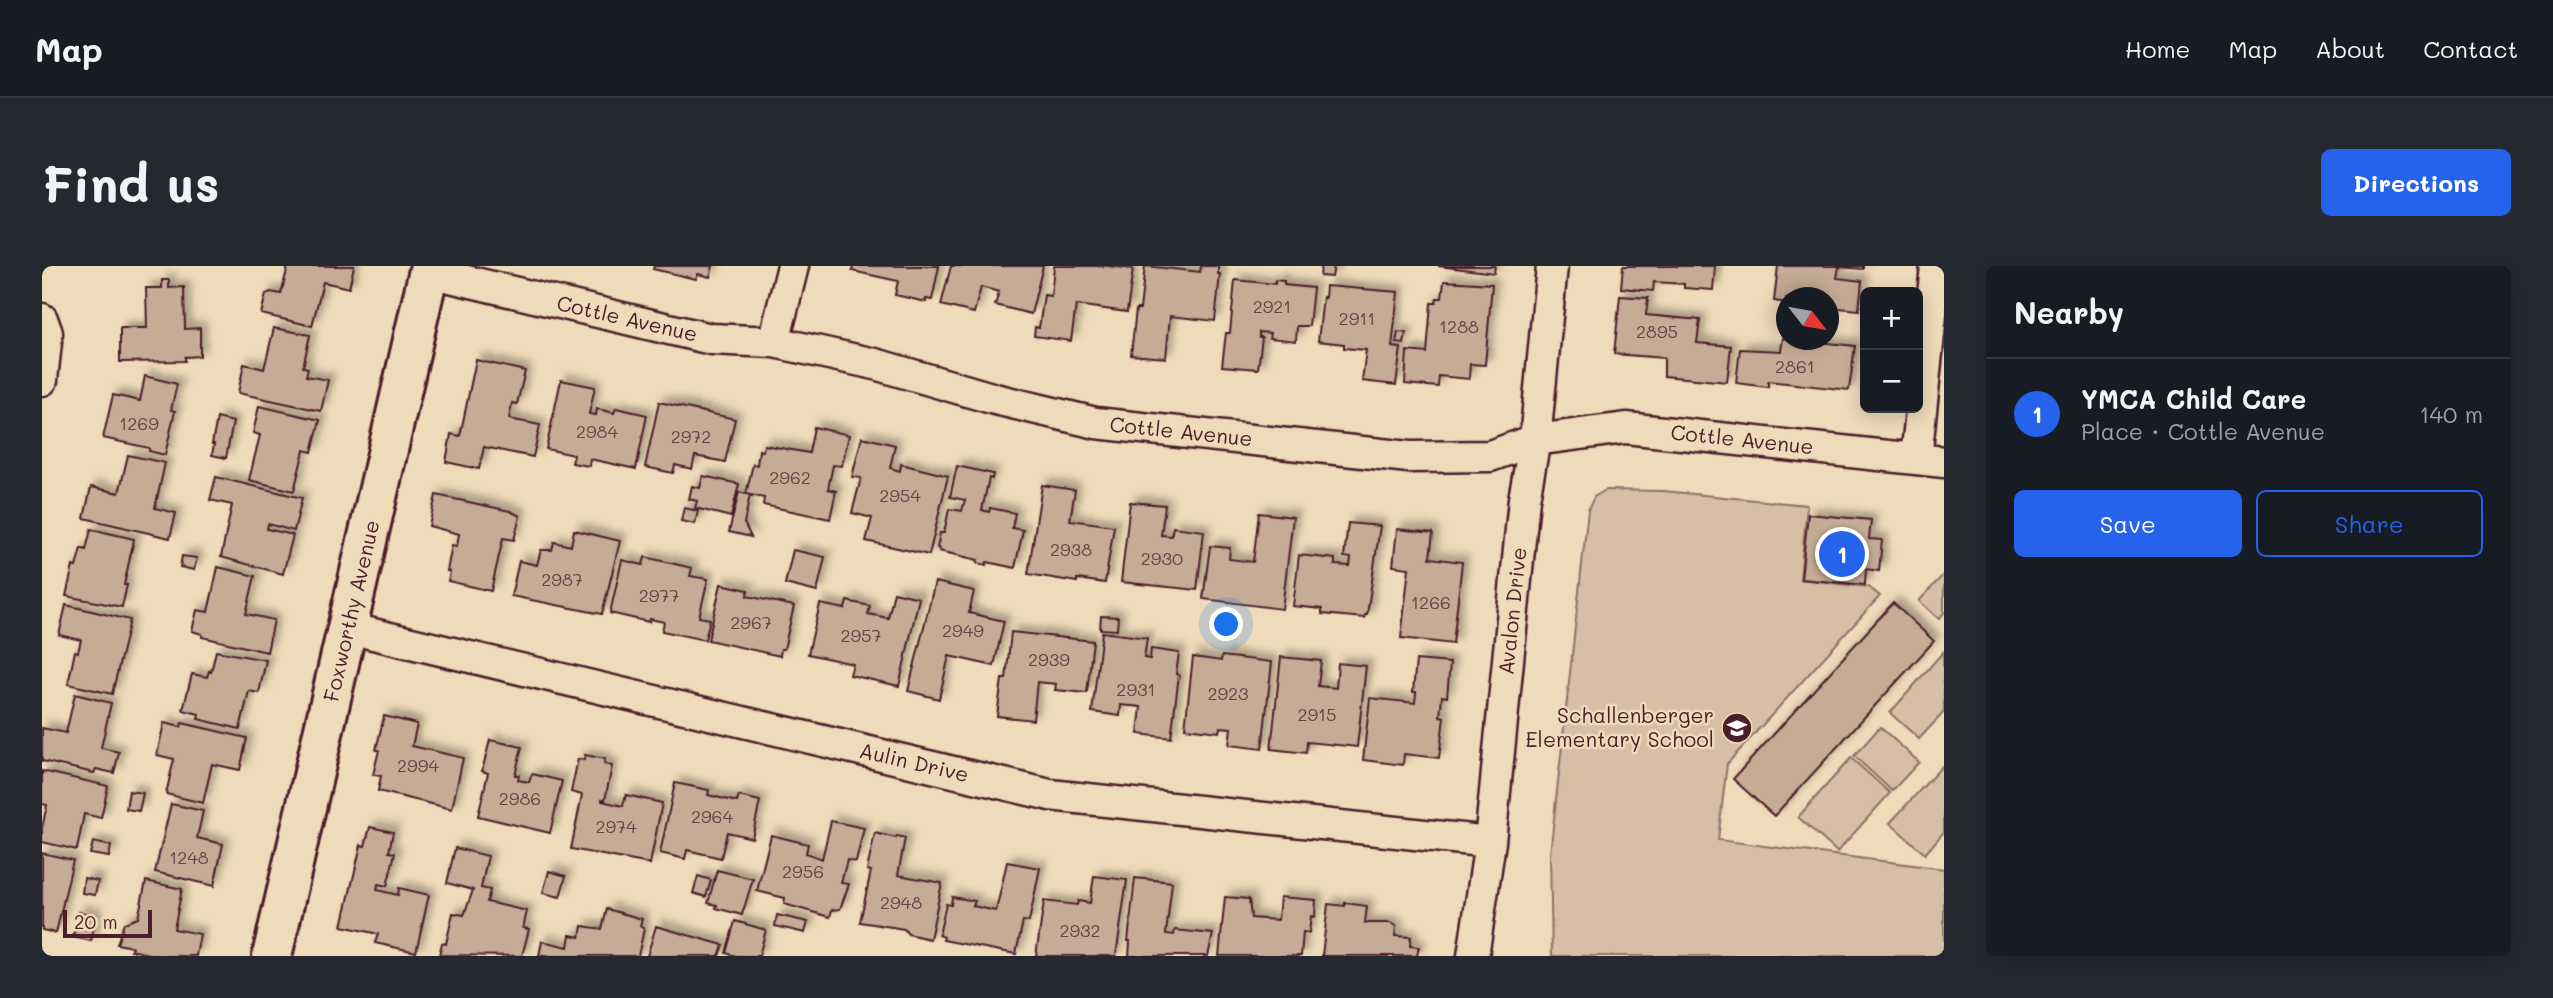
<!DOCTYPE html>
<meta charset="utf-8">
<style>
body{margin:0;font-family:Mali,sans-serif;background:#242831;color:#f1f3f6}
.controls{position:absolute;right:21px;top:21px;display:grid;overflow:hidden;border-radius:10px;box-shadow:0 4px 18px #0003}
.controls button{width:63px;height:63px;display:grid;place-items:center;padding:0;border:0;border-bottom:2px solid #363941;background:#171b24;color:#f1f3f6;font:35px sans-serif}
.compass{position:absolute;left:1734px;top:21px;width:63px;height:63px;border-radius:50%;background:#171b24;box-shadow:0 4px 18px #0003;rotate:121deg}
.scale{position:absolute;left:21px;bottom:18px;width:89px;box-sizing:border-box;padding-left:7px;border:4px solid #4a1f2b;border-top:0;font-size:19px;line-height:24px;white-space:nowrap;color:#4a1f2b;-webkit-text-stroke:5px #eedbb9;paint-order:stroke}
.you{position:absolute;left:1185px;top:359px;width:24px;height:24px;margin:-18px;border:5px solid #fff;border-radius:50%;background:#1a73e8;box-shadow:0 0 0 10px #1a73e833}
.badge{display:grid;place-items:center;width:46px;height:46px;border-radius:50%;background:#2563eb;color:#fff;font-size:23px;font-weight:700}
.pin{position:absolute;translate:-50% -50%;border:4px solid #fff;box-shadow:0 2px 7px #0006}
.list{margin:0;padding:0;list-style:none}
h2{display:flex;justify-content:space-between;align-items:center;height:91px;margin:0;padding:0 28px;font-size:30px}
h2 small{font-size:23px;font-weight:400;color:#9ea1a6}
.list li{display:grid;grid-template-columns:46px 1fr auto;gap:21px;align-items:center;box-sizing:border-box;height:112px;padding:0 28px;border-top:2px solid #363941}
.list b{display:block;font-size:26px;white-space:nowrap}
.list p{margin:0;font-size:23px;white-space:nowrap;color:#9ea1a6}
.list em{font-size:23px;font-style:normal;color:#9ea1a6}
.actions{display:flex;gap:14px;padding:21px 28px}
.actions a{flex:1;padding:16px 0;border:2px solid #2563eb;border-radius:10px;text-align:center;font-size:24px;color:#2563eb}
.actions .main{background:#2563eb;color:#fff}
.map{position:relative;flex:none;width:1902px;height:690px;overflow:hidden;border-radius:10px}
header{display:flex;align-items:center;gap:42px;box-sizing:border-box;height:98px;padding:0 35px;background:#171b24;border-bottom:2px solid #363941}
header strong{font-size:33px}
nav{display:flex;gap:38px;margin-inline-start:auto;font-size:24px}
.intro{display:flex;align-items:center;justify-content:space-between;box-sizing:border-box;height:168px;padding:0 42px}
h1{margin:0;font-size:49px}
.button{padding:18px 32px;border-radius:10px;background:#2563eb;color:#fff;font-size:24px;font-weight:700}
main{display:flex;gap:42px;padding:0 42px}
aside{flex:1;background:#171b24;border-radius:10px;box-shadow:0 4px 18px #0003}
.map>svg:first-child{display:block}
.green{fill:#d6bfa4;stroke:#906f68;stroke-width:2}
.building{fill:#c5ac96;stroke:#4a1f2b;stroke-width:2;filter:url(#shadow)}
.lines{fill:none;stroke-linecap:round;stroke-linejoin:round}
.street-casing{stroke:#4a1f2b;stroke-width:35}
.secondary-casing{stroke:#4a1f2b;stroke-width:44}
.street{stroke:#eedbb9;stroke-width:30}
.secondary{stroke:#eedbb9;stroke-width:38}
.labels{text-anchor:middle;stroke-width:5;stroke-linejoin:round;paint-order:stroke}
.number-label{font-size:18px;fill:#694246}
.street-label{font-size:21px;fill:#4a1f2b;stroke:#eedbb9}
.poi-label{font-size:21px;fill:#4a1f2b;stroke:#eedbb9;text-anchor:end}
</style>
<header>
<strong>Map</strong>
<nav><a>Home</a><a>Map</a><a>About</a><a>Contact</a></nav>
</header>
<div class="intro"><h1>Find us</h1><a class="button">Directions</a></div>
<main>
<div class="map">
<svg width="1902" height="690" viewBox="0 0 1902 690">
<defs>
<filter id="shadow"><feDropShadow dx="6" dy="-6" stdDeviation="3.5" flood-color="#0004"/></filter>
</defs>
<rect width="100%" height="100%" fill="#eedbb9"/>
<filter id="ink" filterUnits="userSpaceOnUse"><feTurbulence type="fractalNoise" baseFrequency=".0143" numOctaves="2"/><feDisplacementMap in="SourceGraphic" scale="14" xChannelSelector="R" yChannelSelector="G"/><feConvolveMatrix kernelMatrix="1 2 1 2 8 2 1 2 1" color-interpolation-filters="sRGB"/></filter>
<g filter="url(#ink)">
<path class="green" d="M1564,224L1621,225L1765,239L1758,313L1826,321L1838,330L1685,498L1676,574L1902,603V690H1510L1508,588L1546,244L1552,231Z
M1902,308V347L1897,353L1877,335Z
M1901,386L1902,446L1877,473L1848,447Z
M1838,461L1877,496L1850,525L1812,490Z
M1809,492L1848,527L1795,586L1756,551Z
M1900,500L1902,502V566L1883,588L1848,557Z"/>
<path class="building" d="M246,0H312L307,22L281,16L270,60L219,48L224,28L229,26L239,28Z
M612,0H671L668,11L656,8L654,13L611,3Z
M811,0H897L890,34L884,33V36L853,29L856,15L810,5Z
M909,0H1001L989,48L953,39L957,26L939,21L932,47L899,39Z
M1012,0H1066L1091,3L1085,46L1034,39L1029,75L992,70L993,61L997,62L1002,29L1009,30Z
M1103,0L1158,6L1159,0H1176V8H1178L1173,55L1128,50L1124,92L1089,89L1094,43H1098Z
M1279,0H1292L1290,11L1278,10Z
M1396,0H1453L1452,7Z
M1581,0H1673L1671,24L1642,22V18L1612,16L1611,25L1579,22Z
M1736,0H1821V3L1797,1L1795,12L1820,15L1817,44L1786,41V32H1744V37L1732,35Z
M120,14H127V22L142,21L143,63L158,62V90L143,91V95L78,96V62H105L104,22H120Z
M1193,14L1233,18V14L1242,15V19L1271,22L1267,60H1255L1254,75L1227,72L1228,67L1217,66V71H1220L1216,103L1180,100L1184,67H1188Z
M1402,15L1450,18L1443,99L1428,98L1427,113L1397,110L1396,121L1363,118L1365,85L1385,87L1389,37H1394L1395,32H1400Z
M1284,20L1356,26L1350,81L1359,82L1354,119L1320,115L1324,84L1302,82V78L1276,75L1281,31L1283,32Z
M1578,30L1606,32L1604,49L1658,54L1655,77L1689,80L1685,116L1622,110V92L1572,88Z
M232,62L268,69L261,101L266,102L264,110L286,114L279,145L196,127L202,98L222,103Z
M1356,66L1364,67L1362,78L1354,77Z
M1741,72L1813,80L1807,124L1726,115V121L1694,117L1698,83L1739,85Z
M434,94L483,105L475,138L470,137L467,153L498,159L491,191L442,181L437,203L404,196L409,168L418,170Z
M103,110L135,118L129,144L133,145L123,189L107,185V182L61,172L71,129L98,135Z
M519,114L553,121L547,148L554,149L555,143L572,147L574,142L605,149L594,203L548,193L547,200L530,197L532,189L504,183Z
M617,136L693,153L683,196L653,190L650,203L633,199L631,207L603,201Z
M217,140L278,154L270,186L262,184L252,225L207,214L218,169L211,167Z
M175,152L191,156L184,192L170,189L172,178H170Z
M772,161L807,169L800,200L791,199L786,223L794,225L788,253L721,239L722,232L704,228L711,198L715,199L717,184L721,185L722,179L767,187Z
M820,171L853,179L848,202L858,205L859,198L906,210L887,289L824,275L830,252L810,247L819,212L810,211Z
M86,189L123,197L113,242L134,247L128,272L42,252L49,221L77,227Z
M915,200L951,208L950,213L947,212L940,244L947,246L948,242L973,247L970,262L981,264L973,302L945,296L944,299L935,297L936,294L897,285L898,283L895,282L898,267H902L907,243L920,245L923,234L908,231Z
M661,210L697,218L689,251L653,242L655,235L647,233L650,220L658,222Z
M174,211L260,232L252,265L226,258L225,263L251,269L241,308L179,291L190,239L168,234Z
M1000,219L1033,224L1028,254L1072,260L1063,317L1035,313V316L986,308Z
M697,226L708,229L702,257L709,271L687,266Z
M394,229L468,245L478,250L472,274L461,272L449,325L406,315L408,306L405,305L410,279L415,280L417,268L387,260Z
M1088,236L1123,239L1119,269L1129,270L1131,261L1162,265L1155,324L1079,316Z
M642,242L656,245L653,258L639,255Z
M1217,247L1251,251L1240,343L1161,333L1168,280L1188,282L1187,293L1211,296Z
M1766,248L1829,254L1827,273L1840,274L1837,305L1824,303L1823,319L1759,313Z
M1306,257L1338,260L1325,349H1323L1322,352L1280,348V343L1251,340L1257,289L1293,293V299L1308,300L1309,292L1302,291Z
M49,263L92,273L82,319H85L80,341L24,330L31,300L34,301L39,282L44,284Z
M1355,263L1391,267L1388,292L1420,296L1411,378L1359,372L1367,302L1351,300Z
M532,264L578,275L560,348L469,330L477,295L495,299L499,284H510L512,276L529,280Z
M751,284L783,291L775,326L743,318Z
M140,290L155,292L152,304L138,301Z
M603,291L650,302L648,310L666,313L657,351L668,353L663,374L620,365L622,356L608,353L607,356L568,347L580,294L601,299Z
M176,301L213,310L204,348L232,354L225,386L160,371V368L150,365L155,344L166,346Z
M893,316L932,325L927,347L962,355L952,400L907,390L897,433L866,425Z
M679,318L706,324L705,330L752,340L742,383H739L738,390L666,374Z
M852,326L877,332L857,420L808,409L811,398L766,388L778,338L803,343L805,335L828,340L826,348L846,352Z
M1851,337L1892,375L1732,550L1691,513Z
M24,339L88,354L70,428L26,418L33,385L36,386L39,374L17,369Z
M1059,350L1076,351L1075,364L1058,363Z
M969,366L1051,375L1045,427L1013,424L1014,418L995,416L991,454L955,450L960,413H964Z
M1060,366L1105,372L1102,392L1108,393L1109,383L1137,387L1134,408L1137,409L1129,472L1096,468L1099,441L1079,439L1078,450L1050,446Z
M174,385L224,394L217,427L207,425L198,463L156,453L157,448L141,444L150,408L165,411L167,405L169,406Z
M1180,390L1230,396L1220,483L1187,479L1189,462L1178,461L1177,466L1143,462L1151,391L1179,395Z
M1239,391L1279,395L1276,420L1294,422L1296,397L1324,400L1315,481L1265,476L1264,487L1229,483Z
M1374,394L1408,397L1405,431L1400,430L1398,450L1402,451L1397,492L1362,488L1361,499L1321,494L1328,432L1373,437L1374,426H1371Z
M33,428L69,437L59,482L77,486L72,507L54,503L52,507L0,495V462L24,467Z
M342,450L375,458L370,480L421,492L410,543L336,525L339,510L331,509L337,484H334Z
M122,457L139,461L140,457L205,472L198,504L170,498L161,537L124,528L132,493L115,489Z
M448,474L480,481L473,509H477L476,514L487,516L490,508L520,515L508,567L436,550L446,507L440,505Z
M543,489L563,493L562,498L570,500L563,534L560,533V535L581,540L584,529L620,537L608,598L529,583L540,529L529,526L536,493L542,494Z
M0,505L66,520L59,552L42,548L35,584L0,576V562L5,539L0,538Z
M633,517L667,524L666,529L695,536L697,530L718,535L710,572L685,566L679,592L645,584L643,593L618,587Z
M87,525L101,527L97,545L84,543Z
M129,538L161,545L155,572L181,578L172,620L113,606Z
M789,555L822,562L814,596L805,594L799,617L807,618L798,643L790,644L788,651L742,638L743,632L715,625L729,569L766,578L764,587L780,593Z
M328,561L351,566L347,586L353,587L345,620L336,618L335,624L356,629L357,622L387,629L374,686L333,677L336,668L300,660L319,579L323,580Z
M833,567L854,572L855,570L863,572L856,609L900,617L888,673L866,668L862,663L818,656L829,605L825,604Z
M51,576L69,580L67,591L48,588Z
M413,582L446,590L439,622L448,624L445,636L485,645L481,662L487,663L480,690L397,689L400,677L404,678L411,647L422,649L431,624L405,617Z
M0,587L31,594L14,667L0,664Z
M965,596L998,602L987,656L981,655L974,688L901,674L902,671L897,669L904,638L909,639L910,631L933,635L931,640L954,645Z
M675,604L711,613L700,649L674,642L675,639L666,637Z
M507,605L524,610L518,631L501,627Z
M656,610L669,614L664,631L651,627Z
M1052,610L1085,614L1074,690H994L1002,635L1035,639L1036,635L1048,637Z
M42,612L56,615L53,629L40,627Z
M1093,612L1130,616L1124,668L1132,669L1133,664L1171,668L1166,690H1087L1088,675H1086Z
M104,615L140,623L132,663L158,668L154,690H115L89,684L90,681L75,678L82,657L96,652Z
M1183,631L1207,633L1209,652L1236,654L1238,631L1274,634L1273,651L1269,650L1267,667L1261,666L1259,690H1177Z
M1303,637L1325,640L1323,657H1348L1354,660L1353,670L1369,671L1368,680L1377,681L1375,690H1280L1286,638L1303,640Z
M565,643L600,653L598,660L602,663L596,690H497L500,675L526,681L528,669L538,671L540,660L560,663Z
M37,646L54,649L49,675L31,671Z
M735,649L766,656L763,667L733,660Z
M693,655L724,664L717,690H694L684,687Z
M614,660L681,679L677,690H605Z"/>
<g class="lines">
<g class="street-casing">
<path id="street" d="M387,6L669,73L732,76L833,98L953,133L1054,157L1367,191L1448,190L1493,174L1584,162L1902,196
M0,53L5,67L0,114
M732,76L751,0
M1874,193L1894,0
M306,362L1008,529L1448,576
M1431,690L1448,576L1482,233L1493,174L1510,0"/>
</g>
<g class="secondary-casing">
<path id="secondary" d="M230,690L388,0"/>
</g>
<use href="#street" class="street"/>
<use href="#secondary" class="secondary"/>
</g>
</g>
<defs>
<g id="school-disc" transform="scale(1.575)"><circle r="9.5" fill="#4a1f2b" stroke="#eedbb9"/><path d="M0-5L7-2L0 1L-7-2ZM-4 1L0 2.5L4 1V4Q0 6-4 4Z" fill="#fff"/></g>
</defs>
<g fill-rule="evenodd">
<use href="#school-disc" x="1695" y="462"/>
</g>
<g class="labels">
<g class="number-label">
<text x="1230" y="47">2921</text>
<text x="1315" y="59">2911</text>
<text x="1417" y="67">1288</text>
<text x="1615" y="72">2895</text>
<text x="1753" y="107">2861</text>
<text x="97" y="164">1269</text>
<text x="555" y="172">2984</text>
<text x="649" y="177">2972</text>
<text x="748" y="218">2962</text>
<text x="858" y="236">2954</text>
<text x="1029" y="290">2938</text>
<text x="1120" y="299">2930</text>
<text x="520" y="320">2987</text>
<text x="617" y="336">2977</text>
<text x="1389" y="343">1266</text>
<text x="709" y="363">2967</text>
<text x="921" y="371">2949</text>
<text x="819" y="376">2957</text>
<text x="1007" y="400">2939</text>
<text x="1094" y="430">2931</text>
<text x="1186" y="434">2923</text>
<text x="1275" y="455">2915</text>
<text x="376" y="506">2994</text>
<text x="478" y="539">2986</text>
<text x="670" y="557">2964</text>
<text x="574" y="567">2974</text>
<text x="147" y="598">1248</text>
<text x="761" y="612">2956</text>
<text x="859" y="643">2948</text>
<text x="1038" y="671">2932</text>
</g>
<g class="street-label">
<text transform="translate(585 53) rotate(13)" y="7">Cottle Avenue</text>
<text transform="translate(1139 166) rotate(6)" y="7">Cottle Avenue</text>
<text transform="translate(1700 174) rotate(6)" y="7">Cottle Avenue</text>
<text transform="translate(310 345) rotate(-77)" y="7">Foxworthy Avenue</text>
<text transform="translate(1471 345) rotate(-84)" y="7">Avalon Drive</text>
<text transform="translate(872 497) rotate(13)" y="7">Aulin Drive</text>
</g>
<g class="poi-label">
<text x="1672" y="457">Schallenberger<tspan x="1672" dy="24">Elementary School</tspan></text>
</g>
</g>
</svg>
<div class="controls">
<button>+</button>
<button>−</button>
</div>
<svg class="compass" viewBox="-18 -18 36 36"><path d="M0-13l5 13h-10z" fill="#e53935"/><path d="M0 13l5-13h-10z" fill="#9ea1a6"/></svg>
<div class="scale">20 m</div>
<div class="you"></div>
<div class="pin badge" style="left:1800px;top:288px">1</div>
</div>
<aside>
<h2>Nearby<small></small></h2>
<ul class="list">
<li><span class="badge">1</span><div><b>YMCA Child Care</b><p>Place · Cottle Avenue</p></div><em>140 m</em></li>
</ul>
<div class="actions"><a class="main">Save</a><a>Share</a></div>
</aside>
</main>
